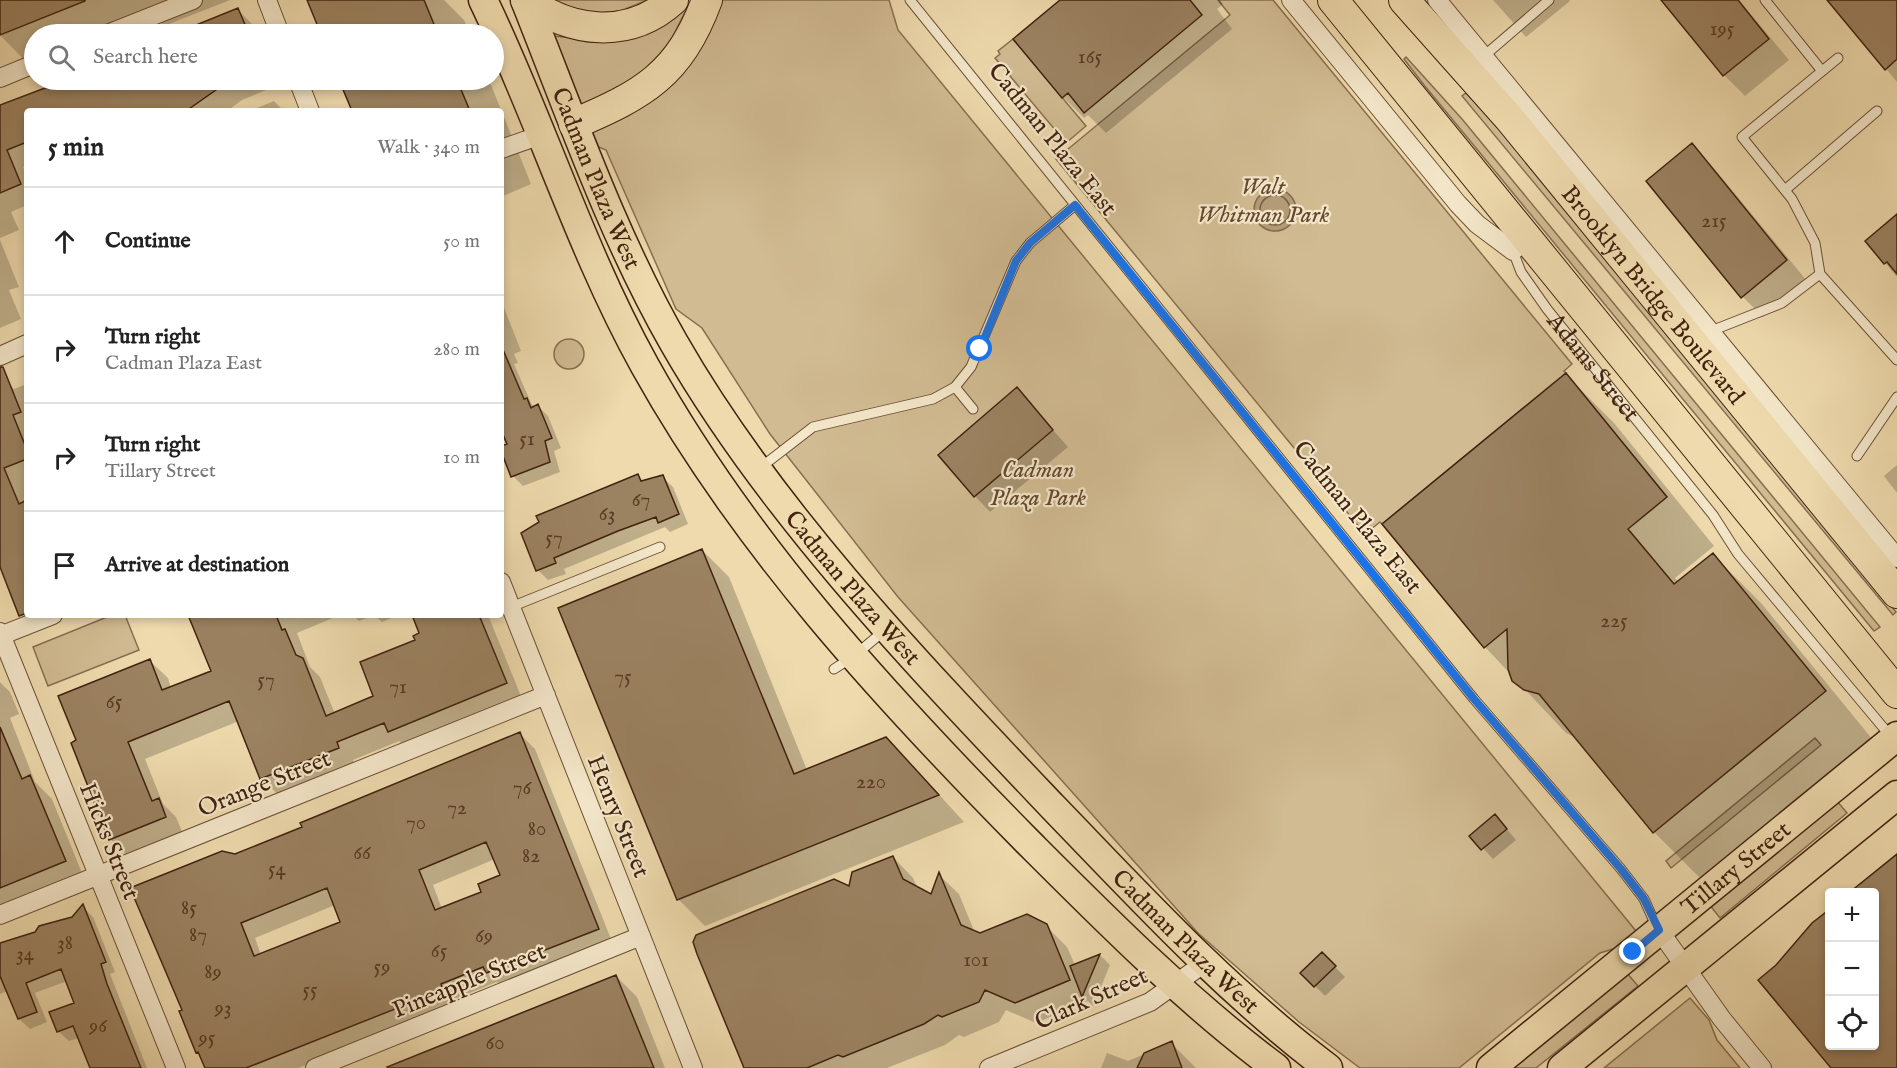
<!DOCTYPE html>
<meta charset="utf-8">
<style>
body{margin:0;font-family:"IM FELL English",serif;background:#f6f6f6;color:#222}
.controls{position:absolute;right:18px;bottom:18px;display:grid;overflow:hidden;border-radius:6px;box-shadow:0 3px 9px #0003}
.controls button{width:54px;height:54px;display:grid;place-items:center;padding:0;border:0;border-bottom:2px solid #e0e0e0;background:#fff;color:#222;font:30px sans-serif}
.stop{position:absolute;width:18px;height:18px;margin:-14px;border:4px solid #1a73e8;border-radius:50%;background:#fff}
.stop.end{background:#1a73e8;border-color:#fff;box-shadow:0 2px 6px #0008}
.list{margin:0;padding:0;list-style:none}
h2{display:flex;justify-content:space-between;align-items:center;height:78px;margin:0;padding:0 24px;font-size:26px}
h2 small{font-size:20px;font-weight:400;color:#767676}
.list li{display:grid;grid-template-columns:39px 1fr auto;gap:18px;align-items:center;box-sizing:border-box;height:108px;padding:0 24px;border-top:2px solid #e0e0e0}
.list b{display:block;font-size:22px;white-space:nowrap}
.list p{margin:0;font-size:20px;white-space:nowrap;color:#767676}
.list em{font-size:20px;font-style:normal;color:#767676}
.icon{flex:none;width:33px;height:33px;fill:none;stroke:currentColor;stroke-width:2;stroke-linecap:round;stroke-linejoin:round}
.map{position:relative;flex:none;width:1897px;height:1068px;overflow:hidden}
.search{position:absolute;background:#fff;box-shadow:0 3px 9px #0003;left:24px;top:24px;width:480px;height:66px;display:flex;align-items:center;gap:15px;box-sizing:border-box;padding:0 21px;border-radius:33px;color:#767676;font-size:22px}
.panel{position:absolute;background:#fff;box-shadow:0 3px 9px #0003;left:24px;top:108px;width:480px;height:510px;border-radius:6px}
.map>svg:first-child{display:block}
.green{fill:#d1bb92;stroke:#896e50;stroke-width:1.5}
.water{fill:#b39b77;stroke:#856b4d;stroke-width:1.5}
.shadow{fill:#0003;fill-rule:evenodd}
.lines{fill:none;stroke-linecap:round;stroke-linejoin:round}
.shore{stroke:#7a5e43;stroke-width:1.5}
.building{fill:#9b8261;stroke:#41220f;stroke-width:1.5;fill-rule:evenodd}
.service-casing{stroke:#6c5036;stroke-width:11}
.minor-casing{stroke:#6c5036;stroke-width:20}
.primary-casing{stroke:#41220f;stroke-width:31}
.trunk-casing{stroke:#41220f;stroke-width:32}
.service{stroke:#f4e7ca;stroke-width:9}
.minor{stroke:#f4e7ca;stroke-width:18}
.primary{stroke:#eedaad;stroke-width:28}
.trunk{stroke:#eedaad;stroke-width:30}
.route{stroke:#1a73e8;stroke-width:8}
.labels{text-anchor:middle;stroke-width:4.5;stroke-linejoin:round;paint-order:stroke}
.number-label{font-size:21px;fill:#583a24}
.street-label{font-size:24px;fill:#41220f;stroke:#f4e7ca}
.park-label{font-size:24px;font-style:italic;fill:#654830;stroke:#f4e7ca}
</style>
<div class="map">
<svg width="1897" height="1068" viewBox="0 0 1897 1068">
<rect width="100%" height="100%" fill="#eedaad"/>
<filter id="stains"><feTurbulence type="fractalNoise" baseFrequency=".00333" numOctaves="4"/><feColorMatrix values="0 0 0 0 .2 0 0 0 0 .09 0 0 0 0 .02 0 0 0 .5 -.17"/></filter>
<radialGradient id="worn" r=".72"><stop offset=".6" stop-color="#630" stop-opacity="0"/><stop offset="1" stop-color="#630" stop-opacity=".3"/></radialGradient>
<path class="green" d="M553,0H648L620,11L587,14Z
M721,0H889L898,30L1636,931L1616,948L1600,953L1459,1068H1360L1299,1022L1198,933L898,597L770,434L702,328L676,309L606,150L594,145L588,131Z
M1218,0H1273L1572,364L1564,371L1566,373L1382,524L1380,522L1365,534L1056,159L1230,15Z
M689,4L664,54L632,81L583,104L578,102L553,36L574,38L682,11Z
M1013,39L1086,126L1066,143L995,58L1000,54L998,51Z
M1406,57L1462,119L1880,627L1874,631L1424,85L1404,59Z
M1466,93L1487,115L1896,612L1893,615L1462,96Z
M554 354a15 15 0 1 1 30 0a15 15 0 1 1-30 0Z
M112,615H125L139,650L48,686L33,647Z
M1815,738L1821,745L1671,868L1666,861Z
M1836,800L1847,813L1720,918L1709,904Z
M1626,972L1638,986L1536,1068H1509Z
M1690,998L1709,1020L1717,1040L1740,1068H1604Z"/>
<path class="water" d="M1254 210a21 21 0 1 1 42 0a21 21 0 1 1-42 0Z"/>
<path class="shadow" d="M0,0H230L164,26L148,11L105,34H34V63L29,65L0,35Z
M310,0H444L464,20L470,34H323Z
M1062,0H1220L1223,4L1217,9L1232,29L1106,133L1088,115L1084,118L1063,97L1015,39Z
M1493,0H1569L1570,1L1526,37Z
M1663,0H1739L1789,60L1745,96L1724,75Z
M1829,0H1897V82Z
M238,10L255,27L258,34H177Z
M67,80H276L278,85L242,100L227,111H27V165L23,167L27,176V205L11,212L19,230L0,238V111L8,103Z
M341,80H489L531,184L501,197V111H353Z
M274,101L284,111H250Z
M1691,145L1712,166L1807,281L1763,317L1743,297Z
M1897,216V277L1867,241Z
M0,240L19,287L9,290L21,319L0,328Z
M501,300L521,351L514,354L518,363L514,364L532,405L538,406L548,416L561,448L554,451L560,472L523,486L513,476L511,456L501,433Z
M1566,375L1614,423L1714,546L1675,578L1679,582L1713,555L1761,603L1873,740L1702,880L1654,832L1578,739L1566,733L1485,647Z
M27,384V613L15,601L0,561V389L9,385L14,389Z
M1017,389L1068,447L990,512L975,496Z
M1897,465V493L1884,476Z
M638,476L643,482L662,477L673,487L688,524L670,532L665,527L564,569L566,574L548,580L538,570Z
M702,550L729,577L807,770L913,766L964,822L705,926L678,899Z
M190,615H340L297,633L310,667L320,677L335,714L375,697L421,634L413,615H488L523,701L407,748L399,741L353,760L355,765L279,796L262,778L239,721L145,759L163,804L176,817L183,834L128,856L110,839L78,741L150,661L168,678L171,688L213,671Z
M353,615H374L359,621Z
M374,615H399L382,622Z
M0,682L10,692L19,714L10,718L35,782L52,799L86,883L0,918Z
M520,734L535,749L613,944L502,987L497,982L455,999L457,1005L298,1068H206L184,1011L235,855ZM495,859L501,876L483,892L442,909L433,885ZM335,905L342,923L261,955L255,938Z
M1505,827L1516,840L1493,859L1472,836Z
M1897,856V1068H1832L1830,1046H1874V892H1852Z
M893,857L913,878L918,889L932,897L939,875L959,894L975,933L980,935L1046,926L1067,947L1075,965L1100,955L1110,965L1093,1006L1088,1001L1036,1023L1006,1010L999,1022L964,1037L959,1035L945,1045L887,1068H745L850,888Z
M83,907L93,917L115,972L110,974L147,1068H92L79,1038L69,1041L58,1031L76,1003L67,981L35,993L47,1022L30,1029L19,1019L8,991L0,994V943L17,937L22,939L73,918Z
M1322,954L1345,977L1325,996L1302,973Z
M616,976L637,997L665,1068H389Z
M1171,1043L1196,1068H1101L1107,1053L1128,1061Z"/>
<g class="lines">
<path class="shore" d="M1260 210a15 15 0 1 1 30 0a15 15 0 1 1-30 0Z"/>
</g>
<path class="building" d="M0,0H85V1L0,35Z
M307,0H424L438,34H354L353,32L321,34Z
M1060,0H1190L1202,15L1084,113L1068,93L1062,98L1013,39Z
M1661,0H1738L1769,39L1723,76Z
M1827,0H1897V59L1885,70Z
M238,8L249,34H174Z
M66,80H230L186,111H27V142L7,150L21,184L0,193V105Z
M339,80H457L470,111H352Z
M1692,143L1787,260L1741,298L1646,181Z
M1897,214V274L1887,262L1884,264L1865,241Z
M501,345L524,399L527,398L531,408L538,404L552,438L545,441L550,462L511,477L501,451V446L507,444L501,430Z
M0,367H3L21,412L13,415L27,450V459L4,468L19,504L27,500V613L19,616L0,567Z
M1566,373L1667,497L1628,529L1674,584L1713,553L1826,691L1653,833L1539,694L1524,690L1512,681L1508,669L1507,629L1484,648L1382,524Z
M1017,387L1053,430L974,497L938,455Z
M638,474L641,481L663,475L679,514L658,523L656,517L618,531L554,558L556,563L536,571L521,533L539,522L536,516Z
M702,549L794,774L886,737L939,795L677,900L558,608Z
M188,615H276L282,630L285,629L296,655L303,658L326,716L373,696L360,662L415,640L413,636L419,633L412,615H479L507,683L388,732L384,723L337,742L339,748L260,779L229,701L128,742L152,801L159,798L166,817L109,840L71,743L76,740L58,696L150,659L162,690L211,671Z
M0,727L22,779L30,775L66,861L0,888Z
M520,732L599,929L486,973L483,967L441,984L443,990L246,1068H205L198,1052L196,1053L179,1011L182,1010L130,888L222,851L235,854L302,827L300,823ZM486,842L500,875L478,884L481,892L435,910L419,870ZM327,888L340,922L254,956L241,923Z
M1495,814L1507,829L1481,850L1469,836Z
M1897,854V1068H1831L1758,980L1776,965L1812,923L1830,909V1046H1875V892H1850Z
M893,856L903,879L931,894L939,872L961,925L980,933L1027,914L1047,924L1070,980L1015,1003L985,990L979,1002L942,1017L938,1015L924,1024L843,1057L838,1055L807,1068H744L697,954L693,942L696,935L834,879L849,886L852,872Z
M83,904L106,962L101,964L107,984L141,1068H90L73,1026L57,1032L49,1012L74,1003L61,969L26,983L37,1012L18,1019L0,976V943L35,932L39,926L72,917Z
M1322,952L1336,966L1314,987L1300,973Z
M1100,954L1082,997L1070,966Z
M616,975L654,1068H388L387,1067Z
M1172,1041L1182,1068H1137L1144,1053Z"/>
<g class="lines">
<g class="service-casing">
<g id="service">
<path d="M910,0L1474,699L1621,869L1644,899L1657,928"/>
<path d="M1765,0L1822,71"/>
<path d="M1484,56L1549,0"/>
<path d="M1838,58L1742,137L1792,199L1815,243L1820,274L1897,360"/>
<path d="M1785,190L1877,111"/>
<path id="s1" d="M1513,251L1521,272L1547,309L1713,515L1738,554L1892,738"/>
<path d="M1711,331L1782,303L1820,274"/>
<path d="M955,387L973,409"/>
<path d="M1857,456L1897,397"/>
<path d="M760,468L813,427L933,399L955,387L971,367L1016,261L1030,243L1075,205"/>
<path d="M511,607L660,547"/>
<path d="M834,669L854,656L885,630"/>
</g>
</g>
<g class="minor-casing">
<path id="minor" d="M267,0L280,34
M1291,0L1458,204L1477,224L1513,251L1526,240
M1437,0L1897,558
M107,34L193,0
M0,78L34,64
M298,80L310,111
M501,149L541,135
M0,356L27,344
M501,582L693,1068
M0,632L176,1068
M0,636L53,615
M0,915L546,695
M1659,930L1722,1019L1762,1068
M315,1068L641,936
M989,1068L1150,1002L1206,962"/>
</g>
<g class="primary-casing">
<g id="primary">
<path d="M483,0C541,120 580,249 645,366C744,544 884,696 1026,840C1106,920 1185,1000 1276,1068"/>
<path id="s2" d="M525,0C571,115 612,235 674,343C770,511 919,666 1052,806C1141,898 1226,991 1328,1068"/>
<path id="s3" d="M1491,1068L1897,736"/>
<path d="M1562,1068L1897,795"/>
</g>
</g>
<g class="trunk-casing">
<g id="trunk">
<path d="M526,0C571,33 629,40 673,0"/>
<path d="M1333,0L1897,693"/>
<path id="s4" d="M1404,0L1509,118L1897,593"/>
<path d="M574,124C644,94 679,75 707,0"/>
</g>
</g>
<use href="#service" class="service"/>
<use href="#minor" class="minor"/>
<use href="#primary" class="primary"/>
<use href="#trunk" class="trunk"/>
</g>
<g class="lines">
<path class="route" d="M980,349L1016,261L1030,243L1075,205L1474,699L1621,869L1644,899L1659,930L1633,952"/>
</g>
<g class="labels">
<g class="number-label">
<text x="1722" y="35">195</text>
<text x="1090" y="63">165</text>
<text x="1714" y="227">215</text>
<text x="527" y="445">51</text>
<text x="641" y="506">67</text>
<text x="607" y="520">63</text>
<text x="554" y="544">57</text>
<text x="1614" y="627">225</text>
<text x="623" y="683">75</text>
<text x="266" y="686">57</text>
<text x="398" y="693">71</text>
<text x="114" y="708">65</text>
<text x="871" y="788">220</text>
<text x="522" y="794">76</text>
<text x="457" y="814">72</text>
<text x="416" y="829">70</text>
<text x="537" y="835">80</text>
<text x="362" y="859">66</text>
<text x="531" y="862">82</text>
<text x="277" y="875">54</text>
<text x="189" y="914">85</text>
<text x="198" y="941">87</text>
<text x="484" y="942">69</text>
<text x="65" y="949">38</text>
<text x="439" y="957">65</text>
<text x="25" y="960">34</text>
<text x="976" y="966">101</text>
<text x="382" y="973">59</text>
<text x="213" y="978">89</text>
<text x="310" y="996">55</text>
<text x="223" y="1014">93</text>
<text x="98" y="1032">96</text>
<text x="207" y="1044">95</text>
<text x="495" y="1049">60</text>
</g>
<g class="street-label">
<text transform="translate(1053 139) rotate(51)" y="8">Cadman Plaza East</text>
<text dy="8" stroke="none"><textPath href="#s2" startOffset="192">Cadman Plaza West</textPath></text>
<text dy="8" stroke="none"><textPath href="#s4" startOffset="386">Brooklyn Bridge Boulevard</textPath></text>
<text dy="8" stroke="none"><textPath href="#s1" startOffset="142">Adams Street</textPath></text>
<text transform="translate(1358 517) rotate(51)" y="8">Cadman Plaza East</text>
<text dy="8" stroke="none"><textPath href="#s2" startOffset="678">Cadman Plaza West</textPath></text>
<text transform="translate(264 783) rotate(-22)" y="8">Orange Street</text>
<text transform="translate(619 816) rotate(68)" y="8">Henry Street</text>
<text transform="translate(110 841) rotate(68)" y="8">Hicks Street</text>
<text dy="8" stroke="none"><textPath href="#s3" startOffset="316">Tillary Street</textPath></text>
<text dy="8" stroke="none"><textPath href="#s2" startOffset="1164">Cadman Plaza West</textPath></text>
<text transform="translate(469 980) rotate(-22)" y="8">Pineapple Street</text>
<text transform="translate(1091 998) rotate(-24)" y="8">Clark Street</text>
</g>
<g class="park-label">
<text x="1263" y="194">Walt<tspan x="1263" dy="28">Whitman Park</tspan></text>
<text x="1038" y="477">Cadman<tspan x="1038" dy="28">Plaza Park</tspan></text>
</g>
</g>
<rect width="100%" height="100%" filter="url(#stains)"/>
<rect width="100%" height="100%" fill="url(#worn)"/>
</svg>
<div class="controls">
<button>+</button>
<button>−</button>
<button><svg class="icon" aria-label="locate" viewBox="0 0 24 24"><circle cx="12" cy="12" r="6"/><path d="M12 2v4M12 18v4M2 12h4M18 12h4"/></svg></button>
</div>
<div class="stop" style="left:980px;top:349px"></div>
<div class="stop end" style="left:1633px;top:952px"></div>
<div class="search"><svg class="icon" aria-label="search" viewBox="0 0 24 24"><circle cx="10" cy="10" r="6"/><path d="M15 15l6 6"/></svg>Search here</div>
<section class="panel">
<h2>5 min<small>Walk · 340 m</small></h2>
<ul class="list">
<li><svg class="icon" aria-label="ahead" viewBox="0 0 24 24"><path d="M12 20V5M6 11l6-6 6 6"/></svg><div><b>Continue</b></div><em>50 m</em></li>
<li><svg class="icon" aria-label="right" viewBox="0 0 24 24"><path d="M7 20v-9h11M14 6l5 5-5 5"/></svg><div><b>Turn right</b><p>Cadman Plaza East</p></div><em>280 m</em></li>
<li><svg class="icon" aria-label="right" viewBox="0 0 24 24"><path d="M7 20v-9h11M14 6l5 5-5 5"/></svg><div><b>Turn right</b><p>Tillary Street</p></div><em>10 m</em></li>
<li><svg class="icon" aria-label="arrive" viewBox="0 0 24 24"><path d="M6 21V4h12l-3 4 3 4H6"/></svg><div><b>Arrive at destination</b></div></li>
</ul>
</section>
</div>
